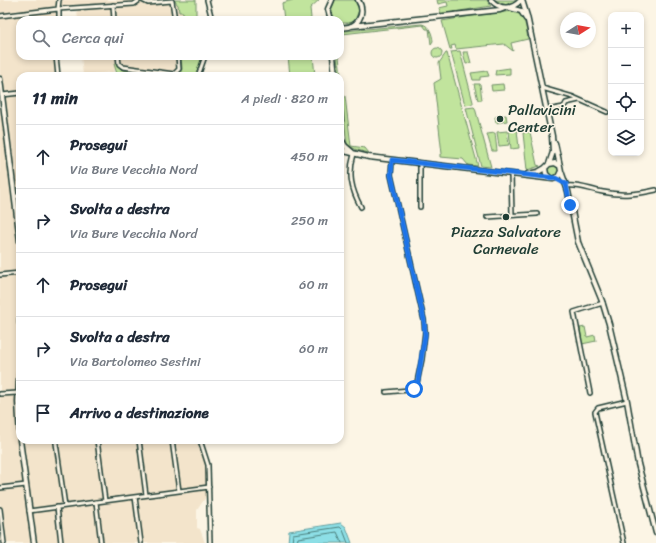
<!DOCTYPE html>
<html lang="it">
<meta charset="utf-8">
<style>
body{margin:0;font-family:Sriracha,sans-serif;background:#f6f6f7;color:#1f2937}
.controls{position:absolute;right:12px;top:12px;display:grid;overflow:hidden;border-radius:8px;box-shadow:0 2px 6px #0003}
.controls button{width:36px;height:36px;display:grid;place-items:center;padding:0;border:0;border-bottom:1px solid #e0e1e3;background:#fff;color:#1f2937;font:20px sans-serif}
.compass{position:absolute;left:560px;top:12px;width:36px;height:36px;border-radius:50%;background:#fff;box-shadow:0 2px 6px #0003;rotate:79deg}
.stop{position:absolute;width:12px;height:12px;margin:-9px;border:3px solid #1a73e8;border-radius:50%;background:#fff}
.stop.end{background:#1a73e8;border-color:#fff;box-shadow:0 1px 4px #0008}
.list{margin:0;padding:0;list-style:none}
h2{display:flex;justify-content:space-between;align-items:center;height:52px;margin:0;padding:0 16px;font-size:17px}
h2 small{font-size:13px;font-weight:400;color:#747a83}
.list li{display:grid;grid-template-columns:26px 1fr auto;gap:12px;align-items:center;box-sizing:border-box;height:64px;padding:0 16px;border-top:1px solid #e0e1e3}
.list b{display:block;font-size:15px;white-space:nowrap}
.list p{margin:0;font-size:13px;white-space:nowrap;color:#747a83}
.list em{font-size:13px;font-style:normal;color:#747a83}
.icon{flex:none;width:22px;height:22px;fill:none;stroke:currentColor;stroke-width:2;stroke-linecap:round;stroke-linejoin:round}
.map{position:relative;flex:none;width:656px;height:543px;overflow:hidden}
.search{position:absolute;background:#fff;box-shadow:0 2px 6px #0003;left:16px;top:16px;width:328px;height:44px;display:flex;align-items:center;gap:10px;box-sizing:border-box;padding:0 14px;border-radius:12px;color:#747a83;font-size:15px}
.panel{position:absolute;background:#fff;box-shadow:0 2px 6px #0003;left:16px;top:72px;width:328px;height:372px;border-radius:12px}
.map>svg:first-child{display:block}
.built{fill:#f3e4cb}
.green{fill:#c1e49d;stroke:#709068}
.water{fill:#8ddfe6;stroke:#619e9f}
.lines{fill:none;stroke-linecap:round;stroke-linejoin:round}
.shore{stroke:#4b7e7b;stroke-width:1}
.street-casing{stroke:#1f3d34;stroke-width:6}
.secondary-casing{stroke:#1f3d34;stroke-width:7}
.street{stroke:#fcf5e5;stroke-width:3}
.secondary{stroke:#fcf5e5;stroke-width:4}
.route{stroke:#1a73e8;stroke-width:5}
.poi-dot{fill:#1f3d34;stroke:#fcf5e5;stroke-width:1.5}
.labels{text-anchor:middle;stroke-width:3;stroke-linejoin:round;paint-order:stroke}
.poi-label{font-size:15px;fill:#1f3d34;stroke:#fcf5e5;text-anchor:start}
</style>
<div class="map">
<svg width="656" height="543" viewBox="0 0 656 543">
<rect width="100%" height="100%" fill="#fcf5e5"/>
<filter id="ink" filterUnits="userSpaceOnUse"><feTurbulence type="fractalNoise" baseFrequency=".025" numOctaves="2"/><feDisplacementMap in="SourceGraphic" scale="8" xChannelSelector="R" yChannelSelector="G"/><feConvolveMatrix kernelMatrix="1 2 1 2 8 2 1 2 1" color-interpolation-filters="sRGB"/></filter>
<g filter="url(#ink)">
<path class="built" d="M0,0H174L183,11L184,20H78L77,10L62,12L60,13V20H20V56H59V76H20V440H202L210,466L212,488L197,510V528L200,529L205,543H0Z
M81,56H181L182,69L179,76H164L122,70L116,63L115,70L113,72L83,75Z"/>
<path class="green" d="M174,0H196V20H184L183,12H179L178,5Z
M293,0H319L310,8L311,18L309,20H284L282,3Z
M335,0H355L359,10L355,20L350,23H340V20H335L331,10Z
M437,0H487L491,6L441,14L439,8L448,6L447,2L438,4Z
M495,0H516L506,5Z
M513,11C526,15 526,28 528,39L511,43L513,51L504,44L456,49L455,45L451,46L452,49H450L442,21L471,16Z
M422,24C430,26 432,34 433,41L431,44L429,29H426L423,25L342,34L340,38V33L345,31Z
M432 53a5 5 0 1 1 10 0a5 5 0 1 1-10 0Z
M460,51L473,102V104L465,105L451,52Z
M463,52H468L471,63L466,64Z
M446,53H447L478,166L468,165L463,159L440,157V154H442L434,83L441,79L439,63Z
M181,56H204L196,76H179L182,69Z
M288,56H313L315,76H290Z
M337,56H339L342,87H340Z
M116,63L122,70L164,76L117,74L114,64Z
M510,68V74L495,75L496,70Z
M487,71L489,76L480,77V80H473L471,73Z
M474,84H480L482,100H478Z
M503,84L504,90L492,91L491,85Z
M342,96H345L351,146L365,148L369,153L357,150L347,145Z
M474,107L475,108L491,167L481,166L466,108Z
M506,115L507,121L496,123L495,117Z
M517,130L519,148L511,149L509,131Z
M507,131L509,145L499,146L497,132Z
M530,132L537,165L540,166L527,170L523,133Z
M495,133L497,151H492L487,134Z
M547.5 171a5.5 5.5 0 1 1 11 0a5.5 5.5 0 1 1-11 0Z
M585,327L587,337L595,335L596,341L582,344L580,328Z"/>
<path class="water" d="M341,523L346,527L352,543H288L289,531Z"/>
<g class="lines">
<path class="shore" d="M292,543L293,534L340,527L343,530L348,543
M297,543L298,538L337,532L342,543"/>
<g class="street-casing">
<path id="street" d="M142,0L148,3L172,1L175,20
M207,0L212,20
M113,5L114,20
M58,9L59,0
M0,16L58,9L134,4L140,0
M59,20V9
M56,56L58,76
M118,56L119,64L123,67L174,74L179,69L178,56
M198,76L205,56
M542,88L573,97L607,112
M2,95L20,93
M547,110L564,107L566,103L579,100
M354,154C348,174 351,189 361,207
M511,174L512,215
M566,186C579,184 590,190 603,192C622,196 638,194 656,190
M15,197L20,195
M420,207V163
M487,217L537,214
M0,275L20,273
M386,392L409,390L416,387L422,359L425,332L424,320L391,175L392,160
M590,393L574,312L603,303
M0,394L18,393
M97,440L105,501
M139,440L146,495
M172,440L179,491
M200,440L208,465L210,543
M56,443L65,506
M0,488L26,485
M135,497L141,543
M96,502L101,543
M57,507L61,543
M0,509L4,543
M29,511L209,487
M624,543L595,412L598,408L627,401"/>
</g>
<g class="secondary-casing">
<path id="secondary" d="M491,0C500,10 512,10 521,0
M522,0L527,16L552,136L553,152L549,164
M510,8L521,11L526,19
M331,20L328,9L332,0
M351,26L500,10L505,8
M340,27C357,30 367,14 358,0
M333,56L335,76
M0,79L20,241
M340,112L341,136
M341,139L345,146L352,152
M555,143L560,166
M340,150L369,157L553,179L558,177L561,171L560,166L555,163L549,164L545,168L546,174L550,178
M561,171L568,191L578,242L602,301L609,324L627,401L638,464L656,533
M528,174L538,172L545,168
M20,319V323
M20,361L18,402L20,436
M20,440L34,543"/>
</g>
<use href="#street" class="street"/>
<use href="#secondary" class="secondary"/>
</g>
</g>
<g class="lines" filter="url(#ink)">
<path class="route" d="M414,389L417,386L425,335L424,320L391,175L392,160L555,178L566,184L570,205"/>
</g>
<g class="poi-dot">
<circle cx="500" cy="119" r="4"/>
<circle cx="506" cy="217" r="4"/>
</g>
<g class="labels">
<g class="poi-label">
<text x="508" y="115">Pallavicini<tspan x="508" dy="17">Center</tspan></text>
<text x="506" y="237" text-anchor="middle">Piazza Salvatore<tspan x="506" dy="17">Carnevale</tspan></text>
</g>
</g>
</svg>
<div class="controls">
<button>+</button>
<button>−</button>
<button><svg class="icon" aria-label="locate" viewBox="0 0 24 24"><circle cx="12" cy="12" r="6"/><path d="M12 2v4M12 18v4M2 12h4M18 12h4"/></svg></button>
<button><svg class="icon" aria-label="layers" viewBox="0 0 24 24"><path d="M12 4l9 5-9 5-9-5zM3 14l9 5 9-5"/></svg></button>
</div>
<svg class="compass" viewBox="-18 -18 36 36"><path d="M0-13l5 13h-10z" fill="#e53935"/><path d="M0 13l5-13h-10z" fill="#747a83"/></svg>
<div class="stop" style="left:414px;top:389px"></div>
<div class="stop end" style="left:570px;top:205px"></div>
<div class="search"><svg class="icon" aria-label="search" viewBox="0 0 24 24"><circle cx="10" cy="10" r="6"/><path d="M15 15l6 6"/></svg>Cerca qui</div>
<section class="panel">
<h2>11 min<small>A piedi · 820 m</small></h2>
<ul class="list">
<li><svg class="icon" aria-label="ahead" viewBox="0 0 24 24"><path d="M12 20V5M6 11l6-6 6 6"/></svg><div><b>Prosegui</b><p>Via Bure Vecchia Nord</p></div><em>450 m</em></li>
<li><svg class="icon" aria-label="right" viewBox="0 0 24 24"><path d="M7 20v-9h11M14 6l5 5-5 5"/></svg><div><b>Svolta a destra</b><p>Via Bure Vecchia Nord</p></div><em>250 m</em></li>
<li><svg class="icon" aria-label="ahead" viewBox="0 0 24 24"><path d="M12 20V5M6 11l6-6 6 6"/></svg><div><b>Prosegui</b></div><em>60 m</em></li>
<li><svg class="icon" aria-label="right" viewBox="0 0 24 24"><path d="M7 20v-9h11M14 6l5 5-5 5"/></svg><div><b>Svolta a destra</b><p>Via Bartolomeo Sestini</p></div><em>60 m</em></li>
<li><svg class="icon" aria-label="arrive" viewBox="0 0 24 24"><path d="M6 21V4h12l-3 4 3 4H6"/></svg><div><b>Arrivo a destinazione</b></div></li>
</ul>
</section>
</div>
